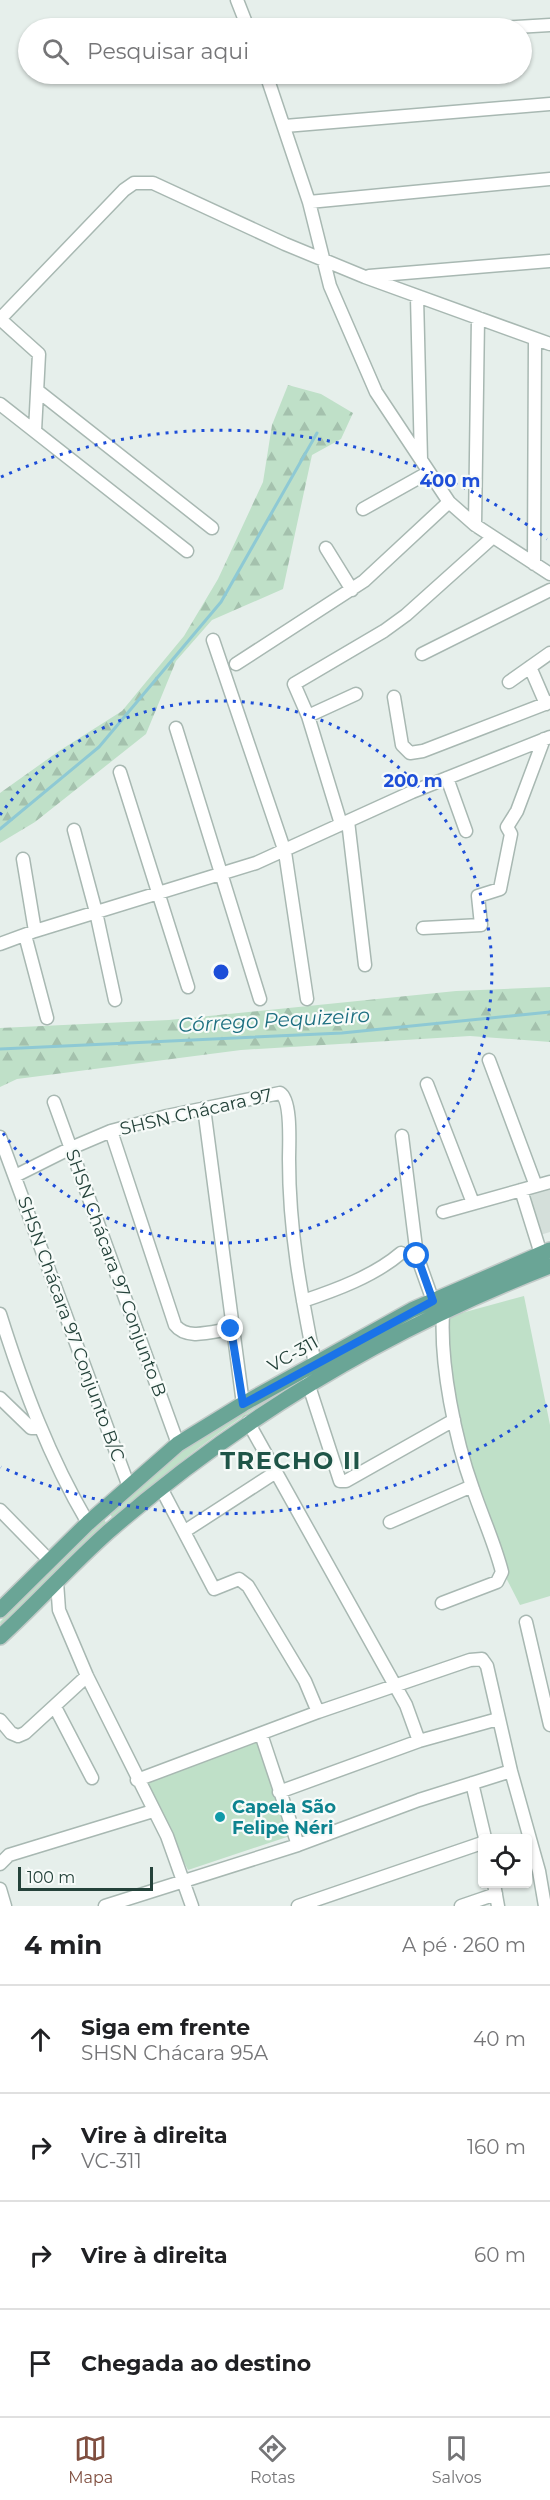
<!DOCTYPE html>
<html lang="pt">
<meta charset="utf-8">
<style>
body{margin:0;font-family:Montserrat,sans-serif;background:#f6f6f6;color:#202124}
.controls{position:absolute;right:18px;bottom:18px;display:grid;overflow:hidden;border-radius:6px;box-shadow:0 2px 4px #0004}
.controls button{width:54px;height:54px;display:grid;place-items:center;padding:0;border:0;border-bottom:2px solid #e0e0e0;background:#fff;color:#202124;font:30px sans-serif}
.scale{position:absolute;left:18px;bottom:15px;width:135px;box-sizing:border-box;padding-left:6px;border:3px solid #24423a;border-top:0;font-size:16px;line-height:21px;white-space:nowrap;color:#24423a;-webkit-text-stroke:4px #f7fbf9;paint-order:stroke}
.stop{position:absolute;width:18px;height:18px;margin:-14px;border:4px solid #1a73e8;border-radius:50%;background:#fff}
.stop.end{background:#1a73e8;border-color:#fff;box-shadow:0 2px 6px #0008}
.list{margin:0;padding:0;list-style:none}
h2{display:flex;justify-content:space-between;align-items:center;height:78px;margin:0;padding:0 24px;font-size:26px}
h2 small{font-size:20px;font-weight:400;color:#757577}
.list li{display:grid;grid-template-columns:39px 1fr auto;gap:18px;align-items:center;box-sizing:border-box;height:108px;padding:0 24px;border-top:2px solid #e0e0e0}
.list b{display:block;font-size:22px;white-space:nowrap}
.list p{margin:0;font-size:20px;white-space:nowrap;color:#757577}
.list em{font-size:20px;font-style:normal;color:#757577}
.icon{flex:none;width:33px;height:33px;fill:none;stroke:currentColor;stroke-width:2;stroke-linecap:round;stroke-linejoin:round}
.map{position:relative;flex:none;width:550px;height:1906px;overflow:hidden}
.search{position:absolute;background:#fff;box-shadow:0 2px 4px #0004;left:18px;right:18px;top:18px;height:66px;display:flex;align-items:center;gap:15px;box-sizing:border-box;padding:0 21px;border-radius:33px;color:#757577;font-size:22px}
.sheet{height:510px;background:#fff}
nav{display:flex;justify-content:space-around;align-items:center;box-sizing:border-box;height:84px;border-top:2px solid #e0e0e0;background:#fff;font-size:16px;color:#757577}
nav a{display:grid;justify-items:center;gap:3px}
nav .on{color:#7f4e3f}
.map>svg:first-child{display:block}
.built{fill:#d4dfda}
.grass{fill:#bfe0c8}
.forest{fill:url(#forest-firs)}
.lines{fill:none;stroke-linecap:round;stroke-linejoin:round}
.stream{stroke:#8ec9d4;stroke-width:3}
.minor-casing{stroke:#a8b8b2;stroke-width:15}
.major-casing{stroke:#c2cac8;stroke-width:18}
.minor{stroke:#fff;stroke-width:12}
.major{stroke:#6aa596;stroke-width:15}
.route{stroke:#1a73e8;stroke-width:8}
.ring{fill:none;stroke:#1d4ed8;stroke-width:3;stroke-dasharray:3 6}
.culture-dot{fill:#0f9aa8;stroke:#f7fbf9;stroke-width:2}
.labels{text-anchor:middle;stroke-width:4.5;stroke-linejoin:round;paint-order:stroke}
.street-label{font-size:18px;fill:#24423a;stroke:#f7fbf9}
.culture-label{font-size:18px;font-weight:bold;fill:#0d838f;stroke:#f7fbf9;text-anchor:start}
.water-label{font-size:20px;font-style:italic;fill:#1c6f80;stroke:#f7fbf9}
.district-label{font-size:24px;font-weight:bold;letter-spacing:1.5px;fill:#1f5548;stroke:#f7fbf9}
.centre{fill:#1d4ed8;stroke:#f7fbf9;stroke-width:3}
.ring-label{font-size:18px;text-anchor:middle;font-weight:bold;fill:#1d4ed8;stroke:#f7fbf9;stroke-width:4.5;stroke-linejoin:round;paint-order:stroke}
</style>
<div class="map">
<svg width="550" height="1906" viewBox="0 0 550 1906">
<defs>
<pattern id="forest-firs" width="22" height="20" patternUnits="userSpaceOnUse" patternTransform="scale(1.5)"><rect width="22" height="20" fill="#bfe0c8"/><path d="M5 1l3.5 6h-7zM16 11l3.5 6h-7z" fill="#a4c1ad"/></pattern>
</defs>
<rect width="100%" height="100%" fill="#e6efeb"/>
<path class="built" d="M550,1186V1232L540,1235L527,1192Z"/>
<path class="grass" d="M550,1255V1259C480,1284 416,1316 351,1352C265,1399 184,1451 114,1521L109,1512L156,1468L311,1369L381,1330L482,1280Z
M524,1296L550,1425V1596L520,1605L500,1566L454,1420L447,1317Z
M104,1519L106,1523L103,1526L1,1627L0,1622L64,1553Z
M258,1740L290,1836L188,1870L150,1794L146,1778Z"/>
<path class="forest" d="M288,385L321,394L353,413L341,439L312,455L283,589L212,620L176,661L146,734L35,822L0,843V793L59,751L122,711L184,636L218,579L263,482L272,425Z
M550,987V1042L470,1036L241,1050L17,1079L0,1087V1028L169,1020L456,991Z"/>
<g class="lines">
<path class="stream" d="M0,829L99,747L221,602L317,433
M0,1049L342,1033L550,1012"/>
<g class="minor-casing">
<path id="minor" d="M237,0L248,28
M501,28L550,25
M266,74L309,202L330,286L376,392L449,502L475,525L550,574
M285,126L550,104
M309,202L550,179
M369,276L550,261
M417,297L421,460
M0,319L124,190L134,183H153L285,244L365,277L550,344
M0,319L39,354L35,431
M38,391L212,528
M0,404L187,551
M363,509L429,472
M475,525L478,318
M326,548L352,590
M534,564L535,339
M213,640L285,852L307,999
M422,654L550,590
M236,664L364,581L449,502
M530,667L546,704
M509,682L550,653
M394,697L402,745L410,753L423,751L550,702
M308,716L356,694
M176,728L260,999
M120,772L188,987
M447,778L466,831
M348,821L365,965
M341,824L308,716L294,684L384,631L406,615L493,537
M74,830L96,912L115,1000
M23,859L35,931
M423,928L481,925L478,896L500,889L511,834L507,827L517,811L544,739
M25,935L47,1018
M0,944L35,931L256,863L412,792L550,737
M489,1060L536,1186
M427,1084L473,1203
M54,1102L178,1444
M204,1108L243,1404
M402,1136L417,1256L433,1301
M0,1137L129,1487
M15,1176L71,1148L111,1131
M521,1190L541,1254
M443,1212L550,1182
M303,1301C336,1290 374,1276 401,1253
M0,1314C23,1387 49,1457 88,1523
M231,1329C214,1331 187,1341 175,1325L111,1131L167,1116L280,1093C292,1100 289,1145 289,1159C289,1232 301,1293 315,1364
M308,1383L340,1481H346L454,1420
M0,1398L31,1428H41
M248,1422L406,1705L419,1741
M161,1488L214,1589L239,1579L248,1586L305,1681L318,1712
M0,1510L49,1560
M390,1522L472,1486
M185,1531L276,1472
M57,1582L59,1610L87,1676L167,1836L192,1906
M442,1603L497,1582L502,1572C495,1544 482,1516 473,1489C455,1439 440,1365 443,1313
M526,1622L550,1725
M55,1707L92,1778
M0,1720L11,1733L18,1736L25,1733L87,1676
M261,1734L298,1845
M137,1780L318,1712L470,1660L482,1659L487,1666L511,1771L539,1871L545,1906
M472,1783L485,1838
M279,1792L419,1741L498,1719
M0,1864L9,1855L153,1811
M494,1884L498,1906
M0,1889L5,1906
M105,1906L298,1845L419,1800L511,1771
M298,1906L482,1843
M461,1906L496,1894"/>
</g>
<g class="major-casing">
<path id="major" d="M0,1610L88,1523L178,1444L243,1404L412,1310L550,1250
M0,1637C37,1603 70,1566 108,1532C239,1418 388,1329 550,1266"/>
</g>
<use href="#minor" class="minor"/>
<use href="#major" class="major"/>
</g>
<g class="lines">
<path class="route" d="M231,1329L243,1404L433,1301L417,1256"/>
</g>
<g class="ring">
<path d="M0 815A271 271 0 1 1 0 1129"/>
<path d="M547 1405A542 542 0 0 1 1 1467M1 477A542 542 0 0 1 547 539"/>
</g>
<circle class="culture-dot" cx="220" cy="1817" r="6"/>
<g class="labels">
<g class="street-label">
<text transform="translate(196 1112) rotate(-13)" y="6">SHSN Chácara 97</text>
<text transform="translate(116 1273) rotate(70)" y="6">SHSN Chácara 97 Conjunto B</text>
<text transform="translate(71 1329) rotate(70)" y="6">SHSN Chácara 97 Conjunto B/C</text>
<text transform="translate(293 1354) rotate(-29)" y="6">VC-311</text>
</g>
<g class="culture-label">
<text x="232" y="1813">Capela São<tspan x="232" dy="21">Felipe Néri</tspan></text>
</g>
<g class="water-label">
<text transform="translate(274 1020) rotate(-3)" y="7">Córrego Pequizeiro</text>
</g>
<g class="district-label">
<text x="291" y="1469">TRECHO II</text>
</g>
</g>
<circle cx="221" cy="972" r="9" class="centre"/>
<g class="ring-label">
<text x="450" y="487">400 m</text>
<text x="413" y="787">200 m</text>
</g>
</svg>
<div class="controls">
<button><svg class="icon" aria-label="locate" viewBox="0 0 24 24"><circle cx="12" cy="12" r="6"/><path d="M12 2v4M12 18v4M2 12h4M18 12h4"/></svg></button>
</div>
<div class="scale">100 m</div>
<div class="stop" style="left:417px;top:1256px"></div>
<div class="stop end" style="left:231px;top:1329px"></div>
<div class="search"><svg class="icon" aria-label="search" viewBox="0 0 24 24"><circle cx="10" cy="10" r="6"/><path d="M15 15l6 6"/></svg>Pesquisar aqui</div>
</div>
<section class="sheet">
<h2>4 min<small>A pé · 260 m</small></h2>
<ul class="list">
<li><svg class="icon" aria-label="ahead" viewBox="0 0 24 24"><path d="M12 20V5M6 11l6-6 6 6"/></svg><div><b>Siga em frente</b><p>SHSN Chácara 95A</p></div><em>40 m</em></li>
<li><svg class="icon" aria-label="right" viewBox="0 0 24 24"><path d="M7 20v-9h11M14 6l5 5-5 5"/></svg><div><b>Vire à direita</b><p>VC-311</p></div><em>160 m</em></li>
<li><svg class="icon" aria-label="right" viewBox="0 0 24 24"><path d="M7 20v-9h11M14 6l5 5-5 5"/></svg><div><b>Vire à direita</b></div><em>60 m</em></li>
<li><svg class="icon" aria-label="arrive" viewBox="0 0 24 24"><path d="M6 21V4h12l-3 4 3 4H6"/></svg><div><b>Chegada ao destino</b></div></li>
</ul>
</section>
<nav>
<a class="on"><svg class="icon" aria-label="map" viewBox="0 0 24 24"><path d="M3 6l6-2 6 2 6-2v14l-6 2-6-2-6 2zM9 4v14M15 6v14"/></svg>Mapa</a>
<a><svg class="icon" aria-label="directions" viewBox="0 0 24 24"><path d="M12 3l9 9-9 9-9-9zM9 14v-3h6M13 9l2 2-2 2"/></svg>Rotas</a>
<a><svg class="icon" aria-label="saved" viewBox="0 0 24 24"><path d="M7 4h10v16l-5-4-5 4z"/></svg>Salvos</a>
</nav>
